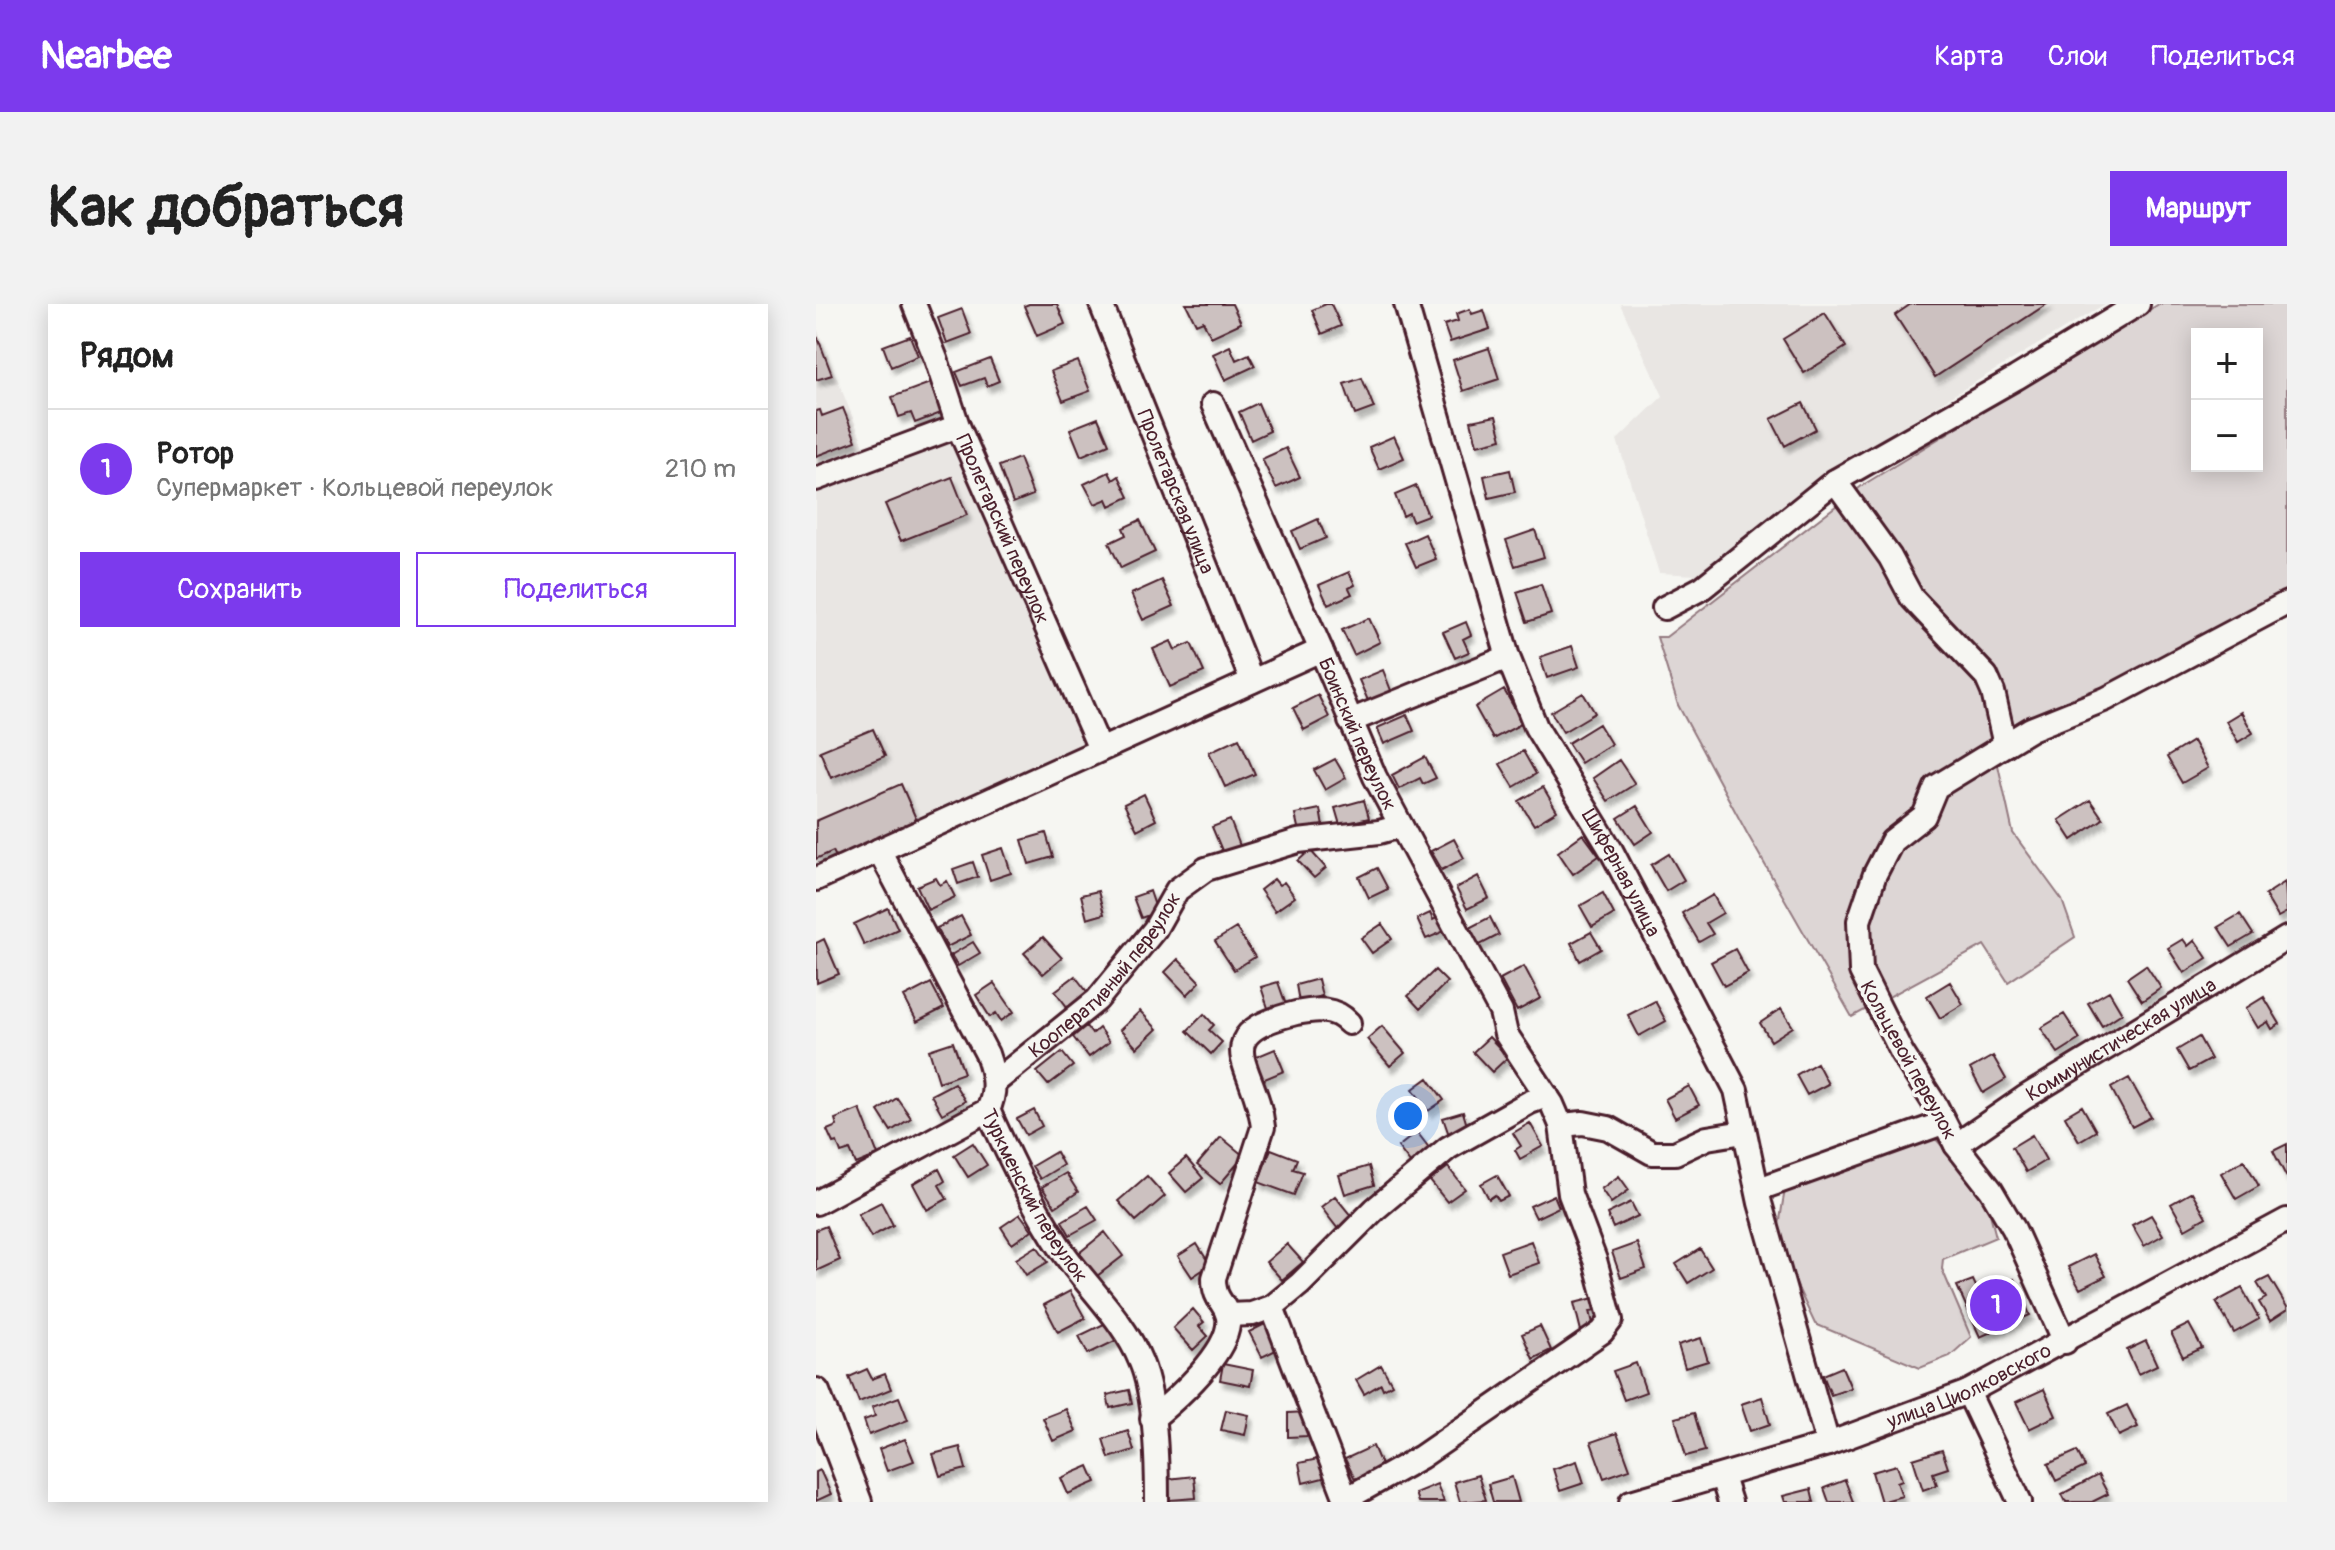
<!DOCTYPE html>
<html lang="ru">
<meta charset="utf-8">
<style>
body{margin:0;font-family:Pangolin,sans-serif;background:#f2f2f2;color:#222}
.controls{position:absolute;right:24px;top:24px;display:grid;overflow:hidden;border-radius:0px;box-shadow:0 4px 20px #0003}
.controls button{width:72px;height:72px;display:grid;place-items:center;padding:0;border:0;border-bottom:2px solid #e0e0e0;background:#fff;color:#222;font:40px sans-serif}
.you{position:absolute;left:592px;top:812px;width:28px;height:28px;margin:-20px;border:6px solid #fff;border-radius:50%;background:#1a73e8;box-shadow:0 0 0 12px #1a73e833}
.badge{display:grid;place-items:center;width:52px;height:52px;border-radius:50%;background:#7c3aed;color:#fff;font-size:26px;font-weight:700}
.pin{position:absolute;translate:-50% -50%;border:4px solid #fff;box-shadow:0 2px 8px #0006}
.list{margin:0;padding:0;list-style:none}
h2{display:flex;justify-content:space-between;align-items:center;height:104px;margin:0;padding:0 32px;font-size:34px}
h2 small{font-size:26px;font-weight:400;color:#767676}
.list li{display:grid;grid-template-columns:52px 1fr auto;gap:24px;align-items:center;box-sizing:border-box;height:120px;padding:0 32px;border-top:2px solid #e0e0e0}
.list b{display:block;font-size:30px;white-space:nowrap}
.list p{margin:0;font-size:26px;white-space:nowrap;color:#767676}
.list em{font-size:26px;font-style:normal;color:#767676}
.actions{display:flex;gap:16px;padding:24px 32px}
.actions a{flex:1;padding:18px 0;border:2px solid #7c3aed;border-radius:0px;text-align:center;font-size:28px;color:#7c3aed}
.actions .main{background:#7c3aed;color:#fff}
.map{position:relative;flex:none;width:1471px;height:1198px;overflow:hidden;border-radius:0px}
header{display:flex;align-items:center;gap:48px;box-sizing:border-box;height:112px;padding:0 40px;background:#7c3aed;color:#fff}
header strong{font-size:38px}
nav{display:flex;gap:44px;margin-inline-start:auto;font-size:28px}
.intro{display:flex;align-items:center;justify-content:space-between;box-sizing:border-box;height:192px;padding:0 48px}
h1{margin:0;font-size:56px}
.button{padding:20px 36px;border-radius:0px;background:#7c3aed;color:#fff;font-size:28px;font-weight:700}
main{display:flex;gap:48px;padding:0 48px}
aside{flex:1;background:#fff;border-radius:0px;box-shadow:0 4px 20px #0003}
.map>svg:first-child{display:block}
.built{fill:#e9e6e3}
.green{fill:#ddd6d5;stroke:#947a80;stroke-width:2;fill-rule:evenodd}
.building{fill:#ccc1c0;stroke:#4a1f2b;stroke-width:2;filter:url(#shadow)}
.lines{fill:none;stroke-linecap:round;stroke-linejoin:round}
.minor-casing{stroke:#4a1f2b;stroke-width:28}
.tertiary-casing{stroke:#4a1f2b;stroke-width:32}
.minor{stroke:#f6f6f2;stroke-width:22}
.tertiary{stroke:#f6f6f2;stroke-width:26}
.labels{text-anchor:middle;stroke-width:7;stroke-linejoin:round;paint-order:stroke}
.street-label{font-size:20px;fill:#4a1f2b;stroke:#f6f6f2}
</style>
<header>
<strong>Nearbee</strong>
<nav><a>Карта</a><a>Слои</a><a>Поделиться</a></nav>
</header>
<div class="intro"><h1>Как добраться</h1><a class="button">Маршрут</a></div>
<main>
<aside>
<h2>Рядом<small></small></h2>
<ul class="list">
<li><span class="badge">1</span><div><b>Poтор</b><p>Супермаркет · Кольцевой переулок</p></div><em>210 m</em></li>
</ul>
<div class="actions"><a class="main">Сохранить</a><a>Поделиться</a></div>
</aside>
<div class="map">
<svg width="1471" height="1198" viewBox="0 0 1471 1198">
<defs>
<filter id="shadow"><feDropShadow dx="3.5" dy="6" stdDeviation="2" flood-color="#0004"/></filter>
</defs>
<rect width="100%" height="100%" fill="#f6f6f2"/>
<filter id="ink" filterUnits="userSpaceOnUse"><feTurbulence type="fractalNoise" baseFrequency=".0125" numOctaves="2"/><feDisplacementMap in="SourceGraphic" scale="16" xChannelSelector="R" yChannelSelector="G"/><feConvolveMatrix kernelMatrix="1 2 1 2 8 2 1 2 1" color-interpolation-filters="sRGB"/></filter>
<g filter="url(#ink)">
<path class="built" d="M804,0H1289L1002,173L880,271L843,269L801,136L847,92Z
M0,22L49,144L0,163Z
M138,137L268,443L0,566V188Z"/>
<path class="green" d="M1343,0H1471V292L1297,380L1182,461L1197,529L1246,596L1259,633L1192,678L1168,641L1036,713L932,531L862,401L841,333H850L1047,181ZM1381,30H1441V162H1381Z
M1114,829L1146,863L1171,898L1180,933L1127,955L1126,965L1155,1033L1134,1052L1104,1064L999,1020L959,935C965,921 965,903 969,887Z"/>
<path class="building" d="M213,0H241L249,20L221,32L208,2Z
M370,0H416L425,19L395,33L387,17L380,20Z
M510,0H515L525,22L506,30L496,6Z
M1095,0H1231L1119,73L1079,11Z
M146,5L155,30L131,39L122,14Z
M654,5L656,10L668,6L674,25L634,38L628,21L642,17L640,10Z
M1009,9L1030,43L988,69L967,35Z
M94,32L102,52L75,63L67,42Z
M2,34L16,71L0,76V35Z
M414,42L420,56L433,50L439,62L409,76L397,50Z
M673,44L683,75L647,87L637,56Z
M174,55L183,77L171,82L168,74L146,82L140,68Z
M262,57L274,87L247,97L235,67Z
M546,74L558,104L539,111L528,80Z
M114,79L125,109L99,119L95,109L83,113L76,93Z
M442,99L454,127L435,136L423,108Z
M987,99L1000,125L969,142L955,115Z
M27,104L40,137L0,152V107L4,106L6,112Z
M680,112L686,135L661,141L655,117Z
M282,114L293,140L265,152L254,125Z
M578,132L588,154L563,165L553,143Z
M470,144L484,173L460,184L446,155Z
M203,154L217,191L197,199L183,162Z
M694,166L699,188L673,194L668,172Z
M293,168L297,176L303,172L313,193L294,202L291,195L279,200L268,180Z
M136,173L151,211L85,237L69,200Z
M600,182L612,211L596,217L593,209L587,212L579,191Z
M502,215L510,234L484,245L476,227Z
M324,216L339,248L305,264L293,239L310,231L307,224Z
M719,226L728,253L699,262L690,236Z
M609,230L620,255L600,263L589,239Z
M533,268L539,281L533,284L536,290L512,301L503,281Z
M346,276L358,302L327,316L315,290Z
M725,280L735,310L711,318L701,288Z
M553,314L564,338L538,351L526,326Z
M650,318L655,331L647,335L653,348L639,354L627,328Z
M355,337L359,346L375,339L388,368L354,383L337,345Z
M756,342L763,363L731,374L724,353Z
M567,366L576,389L553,399L543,376Z
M688,386L707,419L677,435L659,403Z
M767,389L779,409L747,428L735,408Z
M502,391L513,413L488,426L477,404Z
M1425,408L1437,429L1422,438L1410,417Z
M591,411L598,427L568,440L561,424Z
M783,420L795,440L765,459L752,439Z
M57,425L69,452L15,474L4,447Z
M423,434L439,470L409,483L393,448Z
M1377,437L1392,464L1366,479L1351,453Z
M707,447L720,470L698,483L684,460Z
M609,453L620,474L607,480L604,474L583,485L576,471Z
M519,455L530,474L509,486L498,466Z
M803,456L819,480L792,497L777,474Z
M85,480L101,517L20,553L17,547L0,555V517Z
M727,483L741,507L718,521L703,497Z
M328,490L340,516L321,526L308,500Z
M548,496L553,514L524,521L519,504Z
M1274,496L1287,515L1256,536L1243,516Z
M821,502L837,528L819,540L802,514Z
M504,505L507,523L483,528L479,510Z
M414,516L424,542L407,549L396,523Z
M230,529L237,553L213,560L206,536Z
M767,530L783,552L757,570L742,548Z
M638,535L648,554L626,566L615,547Z
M187,544L195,569L174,576L166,551Z
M494,546L510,564L498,574L482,557Z
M853,550L868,576L850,587L835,561Z
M157,558L162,573L142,580L137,565Z
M561,564L572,585L553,594L543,573Z
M662,572L673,594L651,605L640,584Z
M120,574L124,581L131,577L139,593L112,606L101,582Z
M458,575L463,581L468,578L479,593L459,607L444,586Z
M1469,578L1471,608L1462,613L1449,591Z
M282,587L288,610L271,615L265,591Z
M334,587L341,608L325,614L317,593Z
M787,589L798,610L776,623L764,602Z
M897,591L907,609L890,619L897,630L883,638L866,609Z
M72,604L82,625L48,641L38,620Z
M614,609L617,616L625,612L631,626L610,635L601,615Z
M1424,610L1437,630L1415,643L1402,623Z
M145,612L155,631L131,643L121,624Z
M674,613L683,631L662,642L653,624Z
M566,620L576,635L556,649L545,634Z
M420,624L439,653L418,666L399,637Z
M775,628L785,645L764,657L755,639Z
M227,633L246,654L227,670L208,649Z
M8,635L23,670L1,679L0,639Z
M1367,635L1372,642L1379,636L1391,654L1368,669L1352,644Z
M157,638L164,649L142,662L135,651Z
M919,645L932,669L908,682L895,658Z
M362,655L384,678L371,691L349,668Z
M1330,661L1345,684L1326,697L1311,674Z
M708,662L725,694L701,707L684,675Z
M619,666L631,678L604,705L592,692Z
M259,672L272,689L252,704L239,687Z
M502,675L506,692L483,698L480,681Z
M462,678L470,701L453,707L445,683Z
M1134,678L1147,700L1124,714L1111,692Z
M115,679L128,704L101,718L88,693Z
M178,679L198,708L185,717L180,709L174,713L160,691Z
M1293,687L1306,709L1286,722L1272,699Z
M1448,693L1464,720L1456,725L1452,718L1442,724L1430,704Z
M839,697L850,717L823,732L812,711Z
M965,705L977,723L955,737L944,719Z
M324,707L341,725L321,744L304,726Z
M388,710L398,721L393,726L406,738L395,750L371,727Z
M1248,710L1264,735L1242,749L1225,724Z
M270,722L276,730L283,724L293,738L273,753L257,733Z
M566,722L589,749L574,762L551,735Z
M673,733L692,753L676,768L657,748Z
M1383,733L1395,755L1373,767L1361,746Z
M137,738L148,769L123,778L113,746Z
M459,745L468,767L444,777L435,755Z
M246,748L257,762L232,781L221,768Z
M1177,752L1190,775L1167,789L1154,765Z
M1001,759L1012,780L991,791L980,771Z
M612,774L628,796L612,807L597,785Z
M1313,774L1335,813L1316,823L1295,784Z
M138,779L149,797L126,810L115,791Z
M873,782L883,801L859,814L849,795Z
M81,794L95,814L75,827L62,807Z
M1266,802L1280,827L1263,837L1249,812Z
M44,805L62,851L40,860L34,846L25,849L21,838L17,839L11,826L21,822L19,815Z
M218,806L226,822L210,831L201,815Z
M647,808L652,825L633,831L627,814Z
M714,819L727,842L704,855L699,846L705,842L697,829Z
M601,828L614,845L595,860L582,843Z
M1216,831L1230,856L1210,868L1196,843Z
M405,833L428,852L404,880L381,861Z
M157,839L171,861L152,873L138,851Z
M1471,840V871L1470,872L1457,847Z
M455,845L481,855L477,865L487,868L478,891L442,878Z
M240,848L247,861L224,875L216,862Z
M370,854L387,874L370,888L353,869Z
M1428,856L1443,882L1420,895L1405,869Z
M553,862L558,881L529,890L523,871Z
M632,863L649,885L631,898L614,877Z
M123,865L129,877L123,881L131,895L111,906L97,880Z
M250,869L262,888L239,903L226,883Z
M681,871L693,892L683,897L679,891L673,895L665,880Z
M331,872L349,892L320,917L302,897Z
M803,872L813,886L795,899L785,885Z
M1376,888L1390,913L1369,925L1355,900Z
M738,891L743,903L720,914L714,902Z
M519,892L536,913L522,925L505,903Z
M65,898L77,921L55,933L42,910Z
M815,898L822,912L797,924L791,910Z
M272,902L281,916L254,931L246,917Z
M204,910L216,926L196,940L185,923Z
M1335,911L1347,931L1328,942L1316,921Z
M10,922L24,956L0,967V926Z
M289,928L307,952L281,972L263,949Z
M715,937L723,959L692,970L684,948Z
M821,939L830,965L805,974L796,948Z
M381,940L394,961L376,973L362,952Z
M471,940L487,958L466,976L450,958Z
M221,942L232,958L210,971L200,955Z
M884,945L896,964L872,979L860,960Z
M1278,950L1290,972L1264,985L1252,963Z
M1453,973L1471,1003V1006L1454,1017L1443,998L1450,994L1441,979Z
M1198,975L1214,1011L1164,1033L1141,982L1157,976L1164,991Z
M1426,984L1443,1015L1418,1029L1400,998Z
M254,987L269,1014L242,1028L228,1001Z
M778,994L781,1006L774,1007L778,1024L765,1027L758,999Z
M377,1005L388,1018L383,1022L392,1032L377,1046L357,1024Z
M292,1018L301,1036L272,1050L263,1032Z
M453,1018L466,1043L446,1053L433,1028Z
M1373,1020L1386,1044L1367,1053L1355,1029Z
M724,1022L735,1046L717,1055L706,1030Z
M885,1034L892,1057L869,1064L862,1041Z
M1330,1037L1341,1061L1322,1070L1311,1046Z
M820,1059L830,1088L808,1096L797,1067Z
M407,1060L437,1066L434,1082L404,1076Z
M565,1061L576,1080L567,1085L565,1080L548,1090L540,1076Z
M1026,1063L1035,1084L1015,1091L1007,1071Z
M51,1065L56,1075L69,1070L75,1085L43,1098L33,1073Z
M1228,1085L1240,1112L1213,1125L1200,1098Z
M313,1086L316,1099L294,1104L291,1091Z
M83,1093L92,1116L53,1131L48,1116L59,1112L56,1103Z
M946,1093L954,1120L934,1127L925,1100Z
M1311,1101L1322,1123L1303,1132L1292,1110Z
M250,1105L260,1127L237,1137L227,1114Z
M410,1106L433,1111L429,1131L405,1126Z
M491,1108L492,1132L472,1133V1109Z
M878,1109L889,1147L870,1152L859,1114Z
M312,1127L318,1146L293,1154L287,1135Z
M801,1129L814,1165L788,1174L775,1138Z
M89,1135L98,1157L71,1167L63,1145Z
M557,1142L566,1163L539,1175L529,1155Z
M144,1143L150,1165L124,1172L117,1150Z
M1126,1146L1132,1164L1117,1169L1121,1181L1107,1186L1097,1155Z
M1261,1147L1269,1163L1240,1177L1232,1160Z
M507,1154L511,1173L487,1179L483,1159Z
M761,1157L768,1179L744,1187L737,1165Z
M1081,1161L1086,1176L1081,1178L1086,1192L1065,1198L1056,1168Z
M273,1162L280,1178L252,1190L245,1174Z
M4,1166L15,1190L0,1197V1168Z
M662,1171L670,1196L644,1198L638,1178Z
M1282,1171L1292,1190L1276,1198H1250L1246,1190Z
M378,1172L380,1194L354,1196L352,1175Z
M696,1173L703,1198H677L672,1180Z
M1029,1176L1037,1198H1013L1008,1184Z
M621,1180L628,1198H602L599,1189Z
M995,1185L998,1198H969L967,1192Z"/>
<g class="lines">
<g class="minor-casing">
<g id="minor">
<path id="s1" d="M98,0L120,55L142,122L284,445"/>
<path id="s2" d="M285,0L436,377"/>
<path id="s3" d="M590,0L692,353L720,423L795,546L920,786L944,899L1012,1140"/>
<path d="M397,100L505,346"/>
<path d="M0,175L142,122"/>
<path d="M1019,177L1074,253L1096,294L1170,372L1177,388L1189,441"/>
<path d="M848,304L886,284L1019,177L1200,74L1322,0"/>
<path d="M534,417L692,353"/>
<path id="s4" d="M63,546L171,750C178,770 181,787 172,806C194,855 217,903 247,948C273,985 308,1016 325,1058C340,1094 341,1159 341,1198"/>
<path id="s5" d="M0,575L505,346L559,473L685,708L690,730L736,800L745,821L754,890L779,956L795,1016L786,1028L605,1153L530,1195"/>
<path id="s6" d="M178,779L281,696L339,625L361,586L390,565L482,537L563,528L585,522"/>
<path d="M745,821L767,819L792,824L836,849H859L891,834L928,828"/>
<path id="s7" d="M1140,841L1208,794L1471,634"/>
<path d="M943,885L1127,819"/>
<path d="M0,899L172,806"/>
<path d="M456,1003L531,1198"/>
<path d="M412,1011L436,1010L456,1003L484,980L559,905L632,844L714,798L731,792"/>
<path d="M1249,1038L1198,925L1175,886L1140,841L1120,802L1086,749L1045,667L1043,617L1059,570L1076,537L1108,512L1120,483L1215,425L1290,395L1471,299"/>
<path d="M1152,1088L1204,1198"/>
<path d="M336,1115C359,1096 417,1046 412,1013C409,997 398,998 398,974L447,823C441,762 387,732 480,709C500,705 518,703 533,719"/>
<path d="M906,1173L914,1198"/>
<path id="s8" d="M815,1198L1012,1140L1152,1088L1471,916"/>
</g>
</g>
<g class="tertiary-casing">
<path id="tertiary" d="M0,1088L42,1198"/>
</g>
<use href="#minor" class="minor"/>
<use href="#tertiary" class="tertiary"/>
</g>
</g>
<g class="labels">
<g class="street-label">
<text dy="7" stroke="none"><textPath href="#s2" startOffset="202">Пролетарская улица</textPath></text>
<text dy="7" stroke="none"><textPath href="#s1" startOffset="242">Пролетарский переулок</textPath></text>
<text dy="7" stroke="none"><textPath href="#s5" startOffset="646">Боинский переулок</textPath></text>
<text dy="7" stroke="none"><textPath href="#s3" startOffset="612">Шиферная улица</textPath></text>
<text dy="7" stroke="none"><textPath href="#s6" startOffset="156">Кооперативный переулок</textPath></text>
<text dy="7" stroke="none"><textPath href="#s7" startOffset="196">Коммунистическая улица</textPath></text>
<text transform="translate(1093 756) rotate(61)" y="7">Кольцевой переулок</text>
<text dy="7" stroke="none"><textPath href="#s4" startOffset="386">Туркменский переулок</textPath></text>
<text dy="7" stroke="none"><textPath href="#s8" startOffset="358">улица Циолковского</textPath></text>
</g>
</g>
</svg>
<div class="controls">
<button>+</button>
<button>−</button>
</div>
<div class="you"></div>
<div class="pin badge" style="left:1180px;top:1001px">1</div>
</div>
</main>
